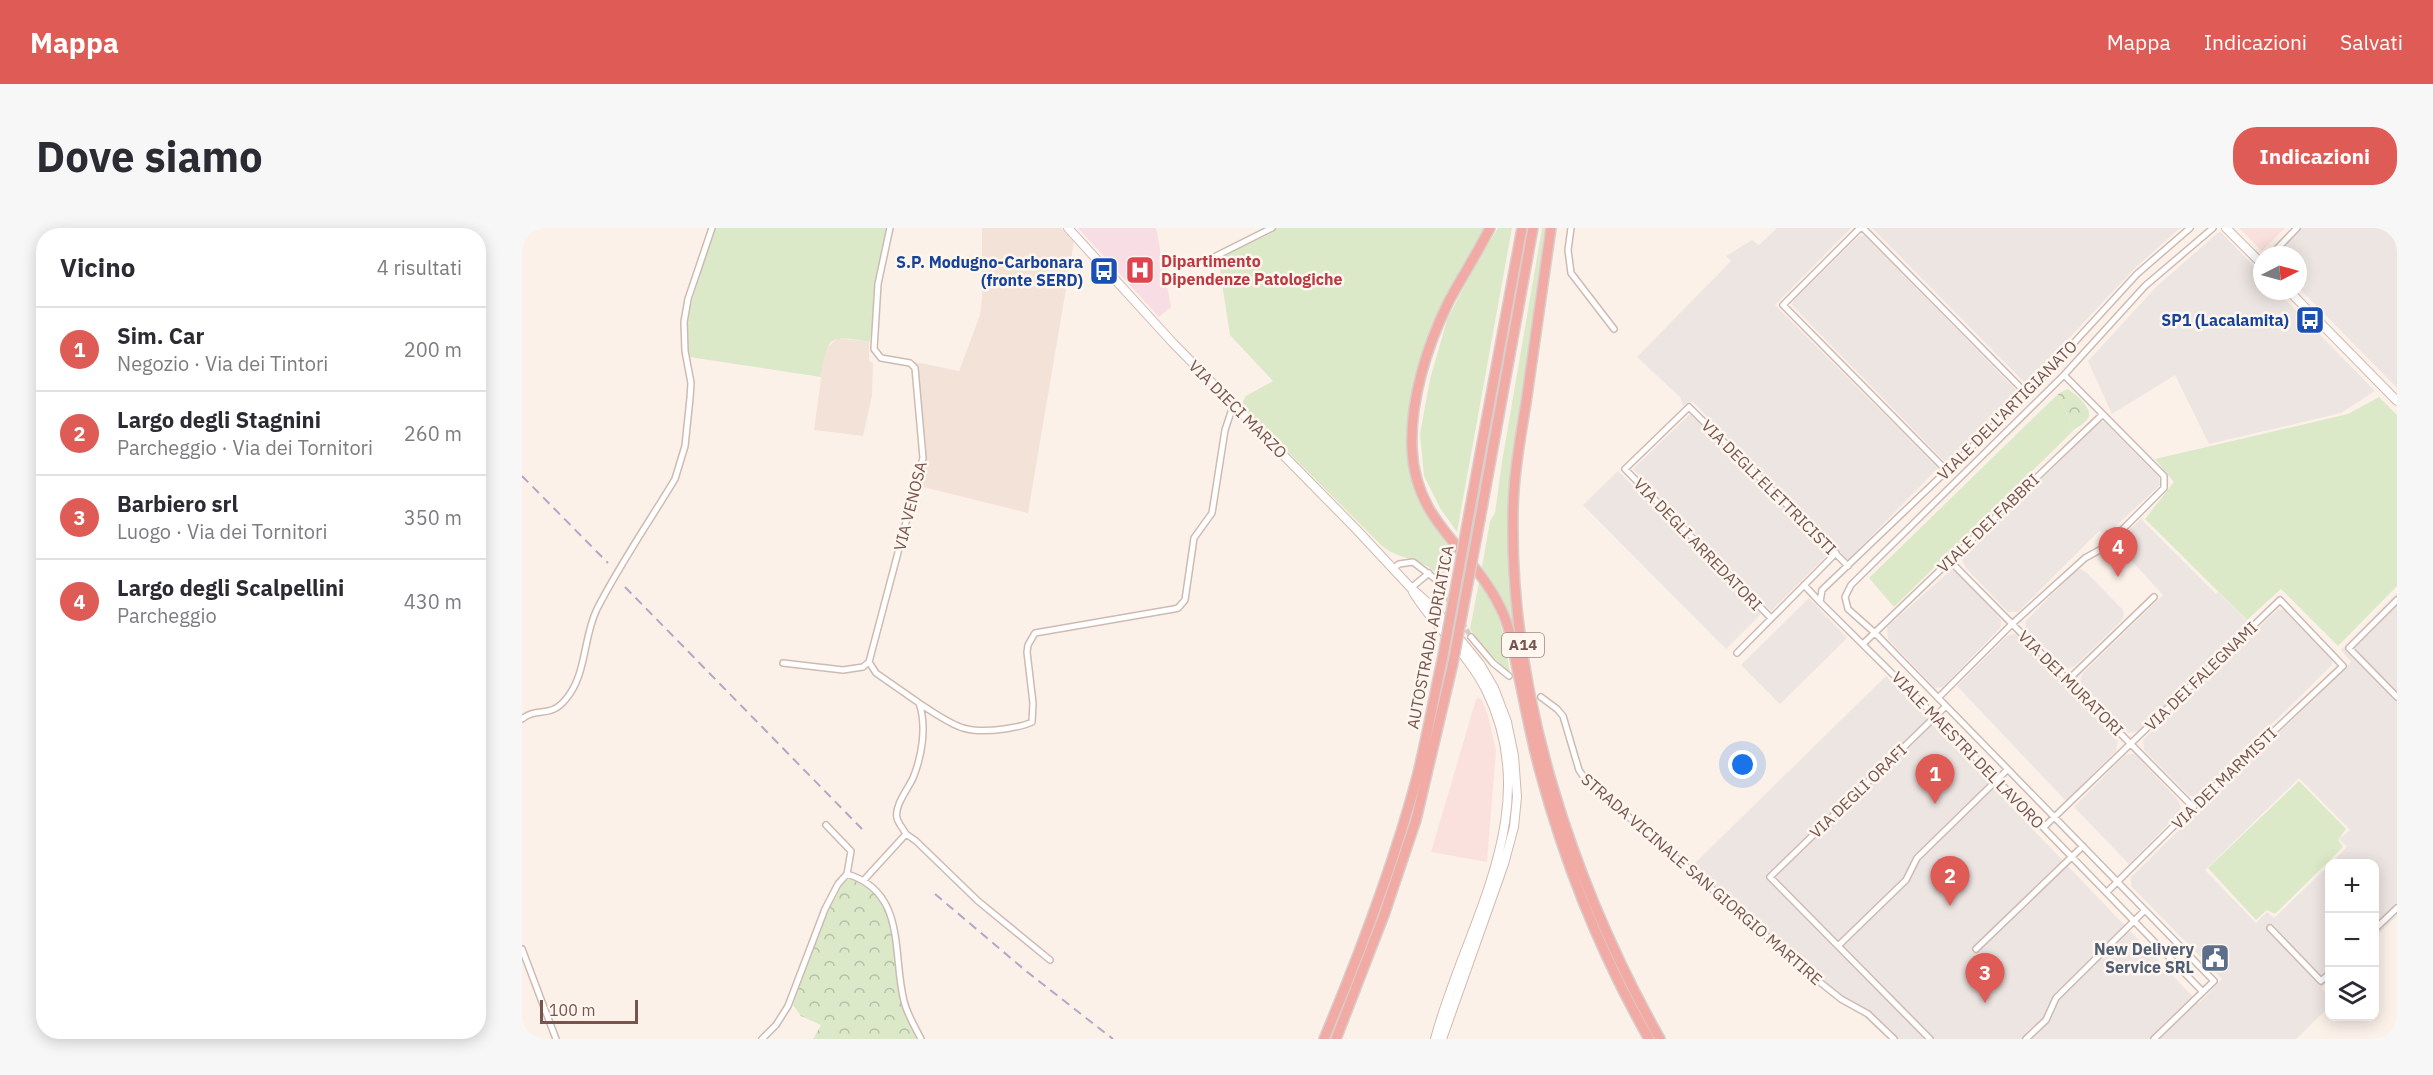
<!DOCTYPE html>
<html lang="it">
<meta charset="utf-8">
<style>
body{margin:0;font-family:"IBM Plex Sans",sans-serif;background:#f7f7f7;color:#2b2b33}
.controls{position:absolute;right:18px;bottom:18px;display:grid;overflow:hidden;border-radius:12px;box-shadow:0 3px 15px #0003}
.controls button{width:54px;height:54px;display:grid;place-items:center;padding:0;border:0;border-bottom:2px solid #e1e1e2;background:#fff;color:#2b2b33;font:30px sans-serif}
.compass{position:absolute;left:1731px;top:18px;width:54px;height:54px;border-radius:50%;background:#fff;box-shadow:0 3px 15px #0003;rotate:84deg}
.scale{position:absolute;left:18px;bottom:15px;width:98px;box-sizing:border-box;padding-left:6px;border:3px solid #75554e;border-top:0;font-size:16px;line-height:21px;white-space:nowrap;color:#75554e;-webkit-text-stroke:4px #fef6ef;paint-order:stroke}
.you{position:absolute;left:1221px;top:537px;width:21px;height:21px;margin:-15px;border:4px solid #fff;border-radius:50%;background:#1a73e8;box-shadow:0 0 0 9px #1a73e833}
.badge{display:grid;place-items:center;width:39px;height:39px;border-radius:50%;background:#df5b55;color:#fff;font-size:20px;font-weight:700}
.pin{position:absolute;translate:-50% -50px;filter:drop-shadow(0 2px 3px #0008)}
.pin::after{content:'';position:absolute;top:32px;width:21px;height:18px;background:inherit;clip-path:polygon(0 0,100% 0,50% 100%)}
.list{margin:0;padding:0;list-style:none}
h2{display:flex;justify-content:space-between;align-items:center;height:78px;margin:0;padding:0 24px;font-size:26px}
h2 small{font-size:20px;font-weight:400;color:#7c7c81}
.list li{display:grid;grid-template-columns:39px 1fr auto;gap:18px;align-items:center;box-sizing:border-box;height:84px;padding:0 24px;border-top:2px solid #e1e1e2}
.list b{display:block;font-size:22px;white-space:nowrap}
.list p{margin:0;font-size:20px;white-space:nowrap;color:#7c7c81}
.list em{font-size:20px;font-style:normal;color:#7c7c81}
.icon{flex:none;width:33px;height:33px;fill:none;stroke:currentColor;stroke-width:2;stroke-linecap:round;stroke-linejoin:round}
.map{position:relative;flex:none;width:1875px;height:811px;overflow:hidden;border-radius:24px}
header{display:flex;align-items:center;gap:36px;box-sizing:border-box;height:84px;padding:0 30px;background:#df5b55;color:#fff}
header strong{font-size:28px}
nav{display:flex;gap:33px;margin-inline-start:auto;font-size:21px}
.intro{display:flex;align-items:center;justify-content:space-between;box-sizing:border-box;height:144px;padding:0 36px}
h1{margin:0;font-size:42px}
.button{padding:15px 27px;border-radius:24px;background:#df5b55;color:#fff;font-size:21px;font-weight:700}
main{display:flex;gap:36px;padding:0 36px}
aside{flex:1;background:#fff;border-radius:24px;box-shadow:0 3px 15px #0003}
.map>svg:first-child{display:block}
.residential{fill:#f3e2d8}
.commercial{fill:#fbe1de}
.industrial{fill:#ede5e2}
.medical{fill:#f9dde5}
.grass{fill:#dbe9c8}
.forest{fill:url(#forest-crowns)}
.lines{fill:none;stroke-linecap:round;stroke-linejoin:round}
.street-tunnel{stroke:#dacac2;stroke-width:5;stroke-dasharray:5 2.5;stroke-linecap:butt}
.street-casing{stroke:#cfbab2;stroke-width:8}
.secondary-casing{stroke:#d2b9b0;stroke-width:10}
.highway-casing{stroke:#d8cfcd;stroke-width:12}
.street{stroke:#fff;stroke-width:5}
.secondary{stroke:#fff;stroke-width:8}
.highway{stroke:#f2aaa4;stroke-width:9}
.rail{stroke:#b2a7c6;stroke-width:2;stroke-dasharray:9 6;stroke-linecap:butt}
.highway-bridge-casing{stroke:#d8cfcd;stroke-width:12;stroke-linecap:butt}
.highway-bridge{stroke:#f2aaa4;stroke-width:9}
.labels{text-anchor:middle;stroke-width:5;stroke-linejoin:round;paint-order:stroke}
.shield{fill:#fef6ef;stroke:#9e857e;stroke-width:1.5}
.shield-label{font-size:15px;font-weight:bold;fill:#75554e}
.health-label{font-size:16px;font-weight:bold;fill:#be3a42;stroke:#fef6ef;text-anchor:start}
.transit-label{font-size:16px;font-weight:bold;fill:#164399;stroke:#fef6ef;text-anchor:end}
.street-label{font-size:16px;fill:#75554e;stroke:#fef6ef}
.service-label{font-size:16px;font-weight:bold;fill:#4e5e75;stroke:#fef6ef;text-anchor:end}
</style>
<header>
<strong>Mappa</strong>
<nav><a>Mappa</a><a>Indicazioni</a><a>Salvati</a></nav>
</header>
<div class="intro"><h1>Dove siamo</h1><a class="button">Indicazioni</a></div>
<main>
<aside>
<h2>Vicino<small>4 risultati</small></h2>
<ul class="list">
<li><span class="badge">1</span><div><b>Sim. Car</b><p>Negozio · Via dei Tintori</p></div><em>200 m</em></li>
<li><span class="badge">2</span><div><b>Largo degli Stagnini</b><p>Parcheggio · Via dei Tornitori</p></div><em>260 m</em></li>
<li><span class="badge">3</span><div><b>Barbiero srl</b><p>Luogo · Via dei Tornitori</p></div><em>350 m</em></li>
<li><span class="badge">4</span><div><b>Largo degli Scalpellini</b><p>Parcheggio</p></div><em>430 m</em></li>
</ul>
</aside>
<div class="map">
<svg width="1875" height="811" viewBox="0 0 1875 811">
<defs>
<pattern id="forest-crowns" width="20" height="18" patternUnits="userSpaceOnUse" patternTransform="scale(1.5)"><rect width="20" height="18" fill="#dbe9c8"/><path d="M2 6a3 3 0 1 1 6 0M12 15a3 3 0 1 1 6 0" fill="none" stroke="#b6c0a5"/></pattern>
</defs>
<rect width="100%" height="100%" fill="#fcf1e9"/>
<path class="residential" d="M460,0H539L552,14L506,285L397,258L404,229L393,134L437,143L458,87L460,69Z
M316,110L347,114V133L351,135L350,168L341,208L292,202L303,121Z"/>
<path class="commercial" d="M1717,0H1763L1740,23Z
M957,470L960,472L966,488L974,522L965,634L909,624L954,471Z"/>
<path class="industrial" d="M1255,0H1329L1253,77L1416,240L1326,332L1170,173L1161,178L1159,170L1115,129L1209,33L1204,28L1230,12L1237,17Z
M1350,0H1658L1613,40L1504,156Z
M1774,0H1875V160L1776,59V27H1749Z
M1698,3L1740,47V63H1755L1853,163L1819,185L1687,216L1653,147L1590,186L1566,133L1634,59Z
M1342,7L1496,164L1424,235L1270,77L1272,72L1337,8Z
M1168,186L1307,325L1249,383L1111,241Z
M1578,194H1582L1637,249L1638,257L1585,306L1577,303L1496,384H1486L1444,340L1439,330Z
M1096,243L1239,386L1204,421L1061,277Z
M1619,291L1694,366L1696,364L1727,395L1616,503L1607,505L1558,454L1560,446L1641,367L1597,319V312Z
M1559,341L1565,345L1601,382L1602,386L1600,392L1553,438L1545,441L1505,402L1503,394L1553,343Z
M1429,342L1434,343L1475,387L1479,392V397L1478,400L1421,459L1413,460L1366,411L1365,399Z
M1875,365V688L1853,710L1852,636H1808L1825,619L1817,611L1828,602L1777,550L1683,642L1734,695L1745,684L1752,690L1808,636L1807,752L1799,760L1807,768V779L1774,811H1366L1338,785L1311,770L1165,643L1364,448L1677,775L1700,751L1609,658V649L1829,434L1819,422Z
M1287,370L1325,410L1258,476L1219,437Z
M1756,381L1765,382L1810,430V437L1677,568H1667L1622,522L1621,512Z
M1491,406L1498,407L1596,513L1594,523L1544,573L1435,458L1485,408Z
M1608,526H1613L1656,572L1659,579L1658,584L1607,636L1552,579L1603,527Z"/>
<path class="medical" d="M556,0H634L649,79L637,89Z"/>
<path class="grass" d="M192,0H366L351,103L347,114C306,106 305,109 299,149L167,129L165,101L168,80Z
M755,0H964L899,141L891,252L904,286L931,325L924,361C921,356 917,349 913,344C898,330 875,331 860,318L721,179V173L724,168L751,153L708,107L696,30L748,6Z
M976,0H990L935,304L918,280L902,248L898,206L908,151L925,92L949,45Z
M1020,0H1024L990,238L987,307L985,310L995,410C987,381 978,363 960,339L968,293L973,285L980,234Z
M1536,166L1552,202L1372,379L1347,350Z
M1857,169L1875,187V358L1816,418L1759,361L1725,392L1623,291L1652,254L1633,231L1826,186Z
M957,354C979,384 983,409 988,445L960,418L948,401Z
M1777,553L1824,601L1816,612L1821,619L1753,686L1745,682L1734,692L1686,640Z"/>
<path class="forest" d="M1545,161C1553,165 1569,179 1567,188C1565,194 1557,198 1552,202L1536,166Z
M334,649L365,678L382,774L399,811H291L299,797L279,788L271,777L299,697L322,653Z"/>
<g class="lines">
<path class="street-tunnel" d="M921,363L949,409"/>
<g class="street-casing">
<path id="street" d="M368,0L356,56L352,121L359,130L388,135L393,140L401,230L347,434L354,445L397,475C405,498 400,528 391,550C386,561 372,578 375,590C376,595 382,602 384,606
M1049,0L1046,22L1049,45L1092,101
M1338,0L1261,77L1425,243
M1341,0L1505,166
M1668,0L1615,46L1505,166L1300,362L1298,374L1413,488L1681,764
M1749,27L1775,0
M692,29L750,0
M1427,332L1671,579
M871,341L877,336L891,334L916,353L921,363
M1282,357L1298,374
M889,360L907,345
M1875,372L1827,420L1875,469
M1249,390L1103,241L1167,179L1326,338
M949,409L971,435L987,448
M1342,415L1580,187
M1215,425L1314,325
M261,435L321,442L341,439L347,434
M1546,452L1632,369
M1019,469L1035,481L1041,488L1057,542L1063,551L1294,751L1319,771L1346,786L1372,811
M1416,470L1490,396L1563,330L1583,319L1642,260V248L1542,147
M398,476C432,497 440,507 482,501C492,499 500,499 510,494L511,475L505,424L506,417L513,405L652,381L656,380L663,372L672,310L690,285L703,202L711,178
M0,491C16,478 28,491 44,471C65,446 61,409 75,381C98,336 127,294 153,251L163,218L168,170L169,155L163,123L162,94L166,71L190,0
M1522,599L1758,372L1821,438L1671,579L1585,664
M325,646C385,664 370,726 382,773C385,786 393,799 399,811
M342,652L384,606L394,613L456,673L528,732
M1748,700L1799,753L1808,745
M1852,702L1875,680
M1317,717L1384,652L1395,630L1485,542
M0,721L34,811
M1454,721L1561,618
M240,811L254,797L266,778L303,681L316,656L325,646L329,623L304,597
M1408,811L1248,649L1424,478
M1504,811L1524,792L1534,770L1622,683
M1632,811L1692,753L1353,405L1326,381L1323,369L1329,357L1542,147L1623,58L1691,0"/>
</g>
<g class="secondary-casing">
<path id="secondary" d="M546,0L651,115L834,301L889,360L914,382L958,436L972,460L985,494L992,528L995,569L992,599L982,636L920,811
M1704,0L1740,36
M1767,63L1875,173
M891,364C912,399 946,425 964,462C1025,584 944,695 913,811"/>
</g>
<g class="highway-casing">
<path id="highway" d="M968,0C955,26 939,50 926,75C905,118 888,172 890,220C893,296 949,319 978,379C988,398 991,420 995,440C1003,476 1009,512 1019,547C1044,639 1080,728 1127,811
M1029,0C1021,58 1012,117 1004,175C998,212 991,250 991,288C988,467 1051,656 1138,811
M947,286L1000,0
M958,291L1011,0
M802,811C838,725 871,639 895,549C905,509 912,468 921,428
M814,811L862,687L894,592L931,435"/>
</g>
<use href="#street" class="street"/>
<use href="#secondary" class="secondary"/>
<use href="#highway" class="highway"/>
<path class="rail" d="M0,248L86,335
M103,359L340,601
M413,666L504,743L591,811"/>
<g class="highway-bridge-casing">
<path id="highway-bridge" d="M921,428L947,286
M931,435L958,291"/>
</g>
<use href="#highway-bridge" class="highway-bridge"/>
</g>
<defs>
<g id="hospital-square" transform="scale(1.5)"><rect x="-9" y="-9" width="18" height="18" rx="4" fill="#e0444e" stroke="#fef6ef"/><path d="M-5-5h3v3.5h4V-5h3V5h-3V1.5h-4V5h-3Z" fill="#fff"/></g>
<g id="bus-square" transform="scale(1.5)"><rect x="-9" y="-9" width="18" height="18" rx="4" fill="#1a4fb4" stroke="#fef6ef"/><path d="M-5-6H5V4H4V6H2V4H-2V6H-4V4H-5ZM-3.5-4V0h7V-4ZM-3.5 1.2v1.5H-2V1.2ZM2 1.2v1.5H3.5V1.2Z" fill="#fff"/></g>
<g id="civic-square" transform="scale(1.5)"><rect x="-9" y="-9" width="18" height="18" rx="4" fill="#5c6f8a" stroke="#fef6ef"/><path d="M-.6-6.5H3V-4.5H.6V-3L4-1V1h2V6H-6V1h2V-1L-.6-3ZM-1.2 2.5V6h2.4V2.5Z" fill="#fff"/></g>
</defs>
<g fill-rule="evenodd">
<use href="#hospital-square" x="618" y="42"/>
<use href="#bus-square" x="582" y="43"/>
<use href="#bus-square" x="1788" y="92"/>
<use href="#civic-square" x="1693" y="730"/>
</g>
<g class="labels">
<rect class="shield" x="980" y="405" width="42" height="24" rx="4.5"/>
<g class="shield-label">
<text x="1001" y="422">A14</text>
</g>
<g class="health-label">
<text x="639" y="39">Dipartimento<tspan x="639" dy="18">Dipendenze Patologiche</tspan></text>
</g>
<g class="transit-label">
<text x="561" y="40">S.P. Modugno-Carbonara<tspan x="561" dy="18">(fronte SERD)</tspan></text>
<text x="1767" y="98">SP1 (Lacalamita)</text>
</g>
<g class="street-label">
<text transform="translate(716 181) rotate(45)" y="6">VIA DIECI MARZO</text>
<text transform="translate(1485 182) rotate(-45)" y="6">VIALE DELL'ARTIGIANATO</text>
<text transform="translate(1247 259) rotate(45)" y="6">VIA DEGLI ELETTRICISTI</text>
<text transform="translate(388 278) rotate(-76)" y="6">VIA VENOSA</text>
<text transform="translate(1466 295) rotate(-44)" y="6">VIALE DEI FABBRI</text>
<text transform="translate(1176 316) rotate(46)" y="6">VIA DEGLI ARREDATORI</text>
<text transform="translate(908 409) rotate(-79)" y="6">AUTOSTRADA ADRIATICA</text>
<text transform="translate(1679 448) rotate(-44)" y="6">VIA DEI FALEGNAMI</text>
<text transform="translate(1549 455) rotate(45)" y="6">VIA DEI MURATORI</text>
<text transform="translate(1446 522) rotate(46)" y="6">VIALE MAESTRI DEL LAVORO</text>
<text transform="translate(1702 550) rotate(-44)" y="6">VIA DEI MARMISTI</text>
<text transform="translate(1336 563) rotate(-44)" y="6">VIA DEGLI ORAFI</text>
<text transform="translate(1180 651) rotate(41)" y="6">STRADA VICINALE SAN GIORGIO MARTIRE</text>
</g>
<g class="service-label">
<text x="1672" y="727">New Delivery<tspan x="1672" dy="18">Service SRL</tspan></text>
</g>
</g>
</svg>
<div class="controls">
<button>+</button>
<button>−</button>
<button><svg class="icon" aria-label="layers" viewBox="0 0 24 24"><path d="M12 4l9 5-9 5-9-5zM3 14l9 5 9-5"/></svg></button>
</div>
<svg class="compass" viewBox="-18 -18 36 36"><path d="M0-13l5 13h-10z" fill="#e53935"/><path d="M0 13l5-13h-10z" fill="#7c7c81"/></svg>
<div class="scale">100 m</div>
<div class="you"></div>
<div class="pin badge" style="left:1413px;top:576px">1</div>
<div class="pin badge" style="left:1428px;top:678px">2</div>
<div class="pin badge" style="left:1463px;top:775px">3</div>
<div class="pin badge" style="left:1596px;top:349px">4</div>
</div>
</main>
